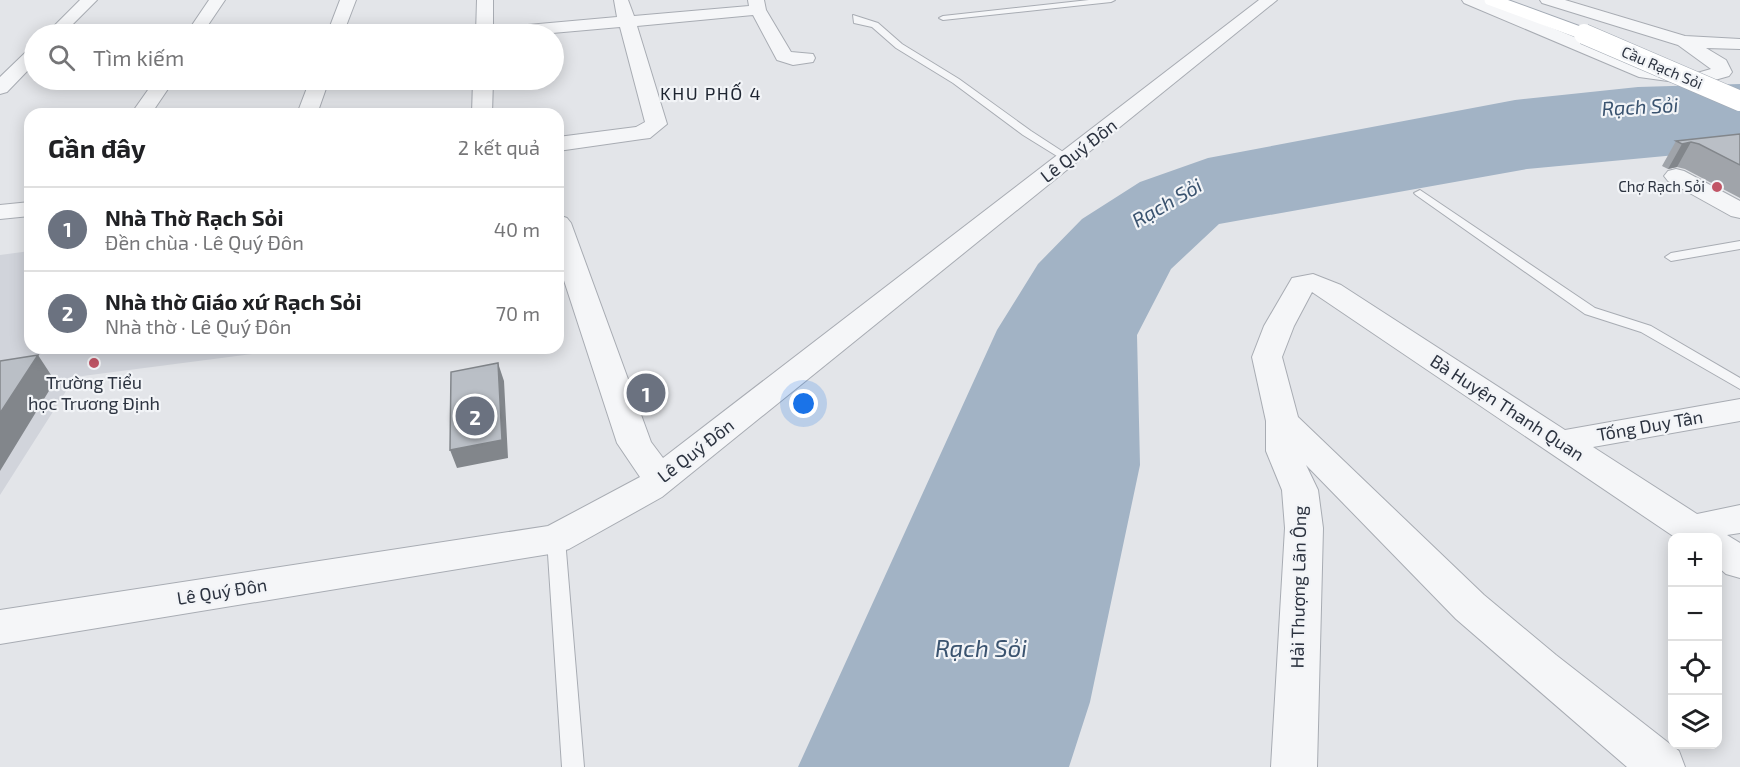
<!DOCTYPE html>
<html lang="vi">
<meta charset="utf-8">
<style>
body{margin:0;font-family:"Exo 2",sans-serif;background:#f2f2f2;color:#202124}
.controls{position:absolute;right:18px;bottom:18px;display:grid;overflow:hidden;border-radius:12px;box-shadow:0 3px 15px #0003}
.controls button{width:54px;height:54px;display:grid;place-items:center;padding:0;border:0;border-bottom:2px solid #e0e0e0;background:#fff;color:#202124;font:30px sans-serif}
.you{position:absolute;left:804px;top:404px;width:21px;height:21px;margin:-15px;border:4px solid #fff;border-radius:50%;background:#1a73e8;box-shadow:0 0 0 9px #1a73e833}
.badge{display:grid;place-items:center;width:39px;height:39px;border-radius:50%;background:#2563eb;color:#fff;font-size:20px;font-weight:700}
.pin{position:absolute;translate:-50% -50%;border:3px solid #fff;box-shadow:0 2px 6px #0006}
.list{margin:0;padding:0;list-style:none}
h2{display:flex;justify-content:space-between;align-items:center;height:78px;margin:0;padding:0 24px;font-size:26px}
h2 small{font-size:20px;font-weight:400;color:#757577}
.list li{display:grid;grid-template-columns:39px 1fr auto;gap:18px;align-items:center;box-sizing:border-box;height:84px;padding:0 24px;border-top:2px solid #e0e0e0}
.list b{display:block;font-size:22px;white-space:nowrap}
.list p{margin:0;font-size:20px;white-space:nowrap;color:#757577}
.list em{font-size:20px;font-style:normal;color:#757577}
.icon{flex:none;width:33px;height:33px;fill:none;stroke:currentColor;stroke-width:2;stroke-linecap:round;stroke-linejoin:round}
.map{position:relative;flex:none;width:1740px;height:767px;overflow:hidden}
.search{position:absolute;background:#fff;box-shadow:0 3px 15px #0003;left:24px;top:24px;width:540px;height:66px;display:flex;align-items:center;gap:15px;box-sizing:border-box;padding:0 21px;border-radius:33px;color:#757577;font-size:22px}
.panel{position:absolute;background:#fff;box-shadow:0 3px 15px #0003;left:24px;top:108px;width:540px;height:246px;border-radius:18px}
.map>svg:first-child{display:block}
.built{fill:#d1d4db}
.water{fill:#a2b3c5}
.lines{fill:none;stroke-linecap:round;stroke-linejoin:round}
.service-casing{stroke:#a8acb3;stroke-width:2}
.minor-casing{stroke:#a8acb3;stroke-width:2}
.primary-casing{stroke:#a3aab4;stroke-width:2}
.service{fill:#f5f6f8;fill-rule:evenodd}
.minor{fill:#f5f6f8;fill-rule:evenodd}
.primary{fill:#fff;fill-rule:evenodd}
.primary-bridge-casing{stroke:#a3aab4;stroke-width:21;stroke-linecap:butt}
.primary-bridge{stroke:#fff;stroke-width:20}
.wall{fill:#a0a4aa}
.shaded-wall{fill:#82868b}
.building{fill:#babfc6;stroke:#82868b;stroke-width:1.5}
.poi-dot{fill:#c15566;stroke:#f2f4f7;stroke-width:2}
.labels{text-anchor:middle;stroke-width:4.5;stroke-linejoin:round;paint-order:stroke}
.far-street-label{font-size:15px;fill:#2c3340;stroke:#f2f4f7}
.far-poi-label{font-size:15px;fill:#2c3340;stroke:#f2f4f7;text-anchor:end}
.far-quarter-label{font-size:18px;letter-spacing:1.5px;fill:#1e2531;stroke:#f2f4f7}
.street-label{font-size:18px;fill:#2c3340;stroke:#f2f4f7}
.poi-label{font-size:18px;fill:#2c3340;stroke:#f2f4f7}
.water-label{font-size:20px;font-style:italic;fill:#3a536f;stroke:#f2f4f7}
.near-water-label{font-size:24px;font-style:italic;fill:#3a536f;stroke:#f2f4f7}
</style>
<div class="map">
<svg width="1740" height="767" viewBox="0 0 1740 767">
<rect width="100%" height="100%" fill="#e3e5e9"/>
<path class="built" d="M30,251V348H299L75,377L0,495V255Z"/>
<path class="water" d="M1740,84V149L1527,169L1219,224L1171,269L1137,335L1140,465L1090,702L1069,767H798L997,330L1038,264L1082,219L1140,182L1208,158L1515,100L1638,87Z"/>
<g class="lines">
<g class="service-casing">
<path id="service" d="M1089,0H1115L1111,2L943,20L939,18L943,16Z
M853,15L878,23L902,44L959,79L1031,131L1074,159L1069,162L1065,161L1023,135L953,83L896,48L872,27L854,23Z
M1420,190L1595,308L1651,326L1740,378V389L1641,332L1585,314L1416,195L1414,193Z
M1740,241V249L1671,261L1665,257L1671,253Z
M556,532L562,534L565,539L584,767H562L547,539L550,534Z"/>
</g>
<g class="minor-casing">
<path id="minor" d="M80,0H97L63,34H46Z
M209,0H225L202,34H186Z
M340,0H356L343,34H327Z
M477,0H493V28L617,17L614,0H628L634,16L749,6L748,0H764L766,10L791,52L813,54L815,58L813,62L793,65L777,60L753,15L637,26L667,124L650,138L642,139L558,151V137L636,127L645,122L620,27L541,34H476Z
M1259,0H1277L662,497L569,549L556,553L0,644V610L548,526L640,477L617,443L558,262V215L567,218L571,223L651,442L663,458Z
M1462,0H1484L1650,68L1697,73L1711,69L1678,45L1542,3L1540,0H1565L1685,36L1740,39V49L1706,48L1726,60L1732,72L1729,76L1697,85L1639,77L1464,3Z
M34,49V64L7,92L0,94V77L28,50Z
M155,80H174L151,114H131Z
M310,80H329L317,114H297Z
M473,80H493L492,114H472Z
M1676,169L1684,171L1740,201V218L1731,216L1668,181L1664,176L1668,171Z
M30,202V216L0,219V205Z
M1313,274L1341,285L1565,430L1740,399V421L1593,447L1697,514L1740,505V533L1727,535L1740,543V578L1726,574L1718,567V538H1676L1312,292L1294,326L1282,357L1298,417L1484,595L1556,655L1679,751L1685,767H1627L1456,619L1306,465L1318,490L1323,528L1317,767H1271L1285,528L1282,490L1266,451V421L1252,357L1264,326L1292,278Z"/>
</g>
<g class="primary-casing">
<path id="primary" d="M1484,0H1508L1590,30L1593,34L1590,38H1578L1486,4Z"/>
</g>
<use href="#service" class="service"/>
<use href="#minor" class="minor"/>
<use href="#primary" class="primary"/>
<g class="primary-bridge-casing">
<path id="primary-bridge" d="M1584,34L1740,101"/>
</g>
<use href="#primary-bridge" class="primary-bridge"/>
</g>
<path class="wall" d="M1740,134V198L1685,169L1677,167L1668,169L1662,166L1676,141Z"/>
<path class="shaded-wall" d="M1691,142L1677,167L1668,169L1682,144Z
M38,355L55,381L0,471V413Z
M498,363L504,381L508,458L457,468L450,450Z"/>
<path class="building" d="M1740,134V165L1699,144L1691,142L1682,144L1676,141Z
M38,355L0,413V361Z
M498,363L502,440L450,450L451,372Z"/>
<g class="poi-dot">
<circle cx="1717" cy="187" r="6"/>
<circle cx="94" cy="363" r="6"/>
</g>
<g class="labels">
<g class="far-street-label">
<text transform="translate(1662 68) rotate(23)" y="5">Cầu Rạch Sỏi</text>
</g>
<g class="far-poi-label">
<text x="1705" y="192">Chợ Rạch Sỏi</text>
</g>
<g class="far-quarter-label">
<text x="711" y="100">KHU PHỐ 4</text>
</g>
<g class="street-label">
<text transform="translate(1079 151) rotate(-38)" y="6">Lê Quý Đôn</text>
<text transform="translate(1507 408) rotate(33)" y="6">Bà Huyện Thanh Quan</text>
<text transform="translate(1650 426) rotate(-10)" y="6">Tống Duy Tân</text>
<text transform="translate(696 451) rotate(-38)" y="6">Lê Quý Đôn</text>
<text transform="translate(1299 587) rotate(-89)" y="6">Hải Thượng Lãn Ông</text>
<text transform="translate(222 592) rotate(-9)" y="6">Lê Quý Đôn</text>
</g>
<g class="poi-label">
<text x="94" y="389">Trường Tiểu<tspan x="94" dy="21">học Trương Định</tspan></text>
</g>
<g class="water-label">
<text transform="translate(1640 107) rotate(-3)" y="7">Rạch Sỏi</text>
<text transform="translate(1167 203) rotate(-30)" y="7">Rạch Sỏi</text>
</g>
<g class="near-water-label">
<text x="981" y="657">Rạch Sỏi</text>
</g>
</g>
</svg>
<div class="controls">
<button>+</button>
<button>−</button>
<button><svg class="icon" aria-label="locate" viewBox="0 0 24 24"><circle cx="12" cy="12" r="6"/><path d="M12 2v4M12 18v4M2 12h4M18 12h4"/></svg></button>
<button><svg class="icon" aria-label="layers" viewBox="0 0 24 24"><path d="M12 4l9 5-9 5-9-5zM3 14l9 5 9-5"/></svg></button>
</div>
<div class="you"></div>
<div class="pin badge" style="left:646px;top:393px;background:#6b7280">1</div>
<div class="pin badge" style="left:475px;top:416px;background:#6b7280">2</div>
<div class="search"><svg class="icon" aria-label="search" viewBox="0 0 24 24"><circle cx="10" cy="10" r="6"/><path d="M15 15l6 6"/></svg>Tìm kiếm</div>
<section class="panel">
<h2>Gần đây<small>2 kết quả</small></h2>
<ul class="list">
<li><span class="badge" style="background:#6b7280">1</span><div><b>Nhà Thờ Rạch Sỏi</b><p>Đền chùa · Lê Quý Đôn</p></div><em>40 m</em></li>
<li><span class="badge" style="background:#6b7280">2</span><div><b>Nhà thờ Giáo xứ Rạch Sỏi</b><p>Nhà thờ · Lê Quý Đôn</p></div><em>70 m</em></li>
</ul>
</section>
</div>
